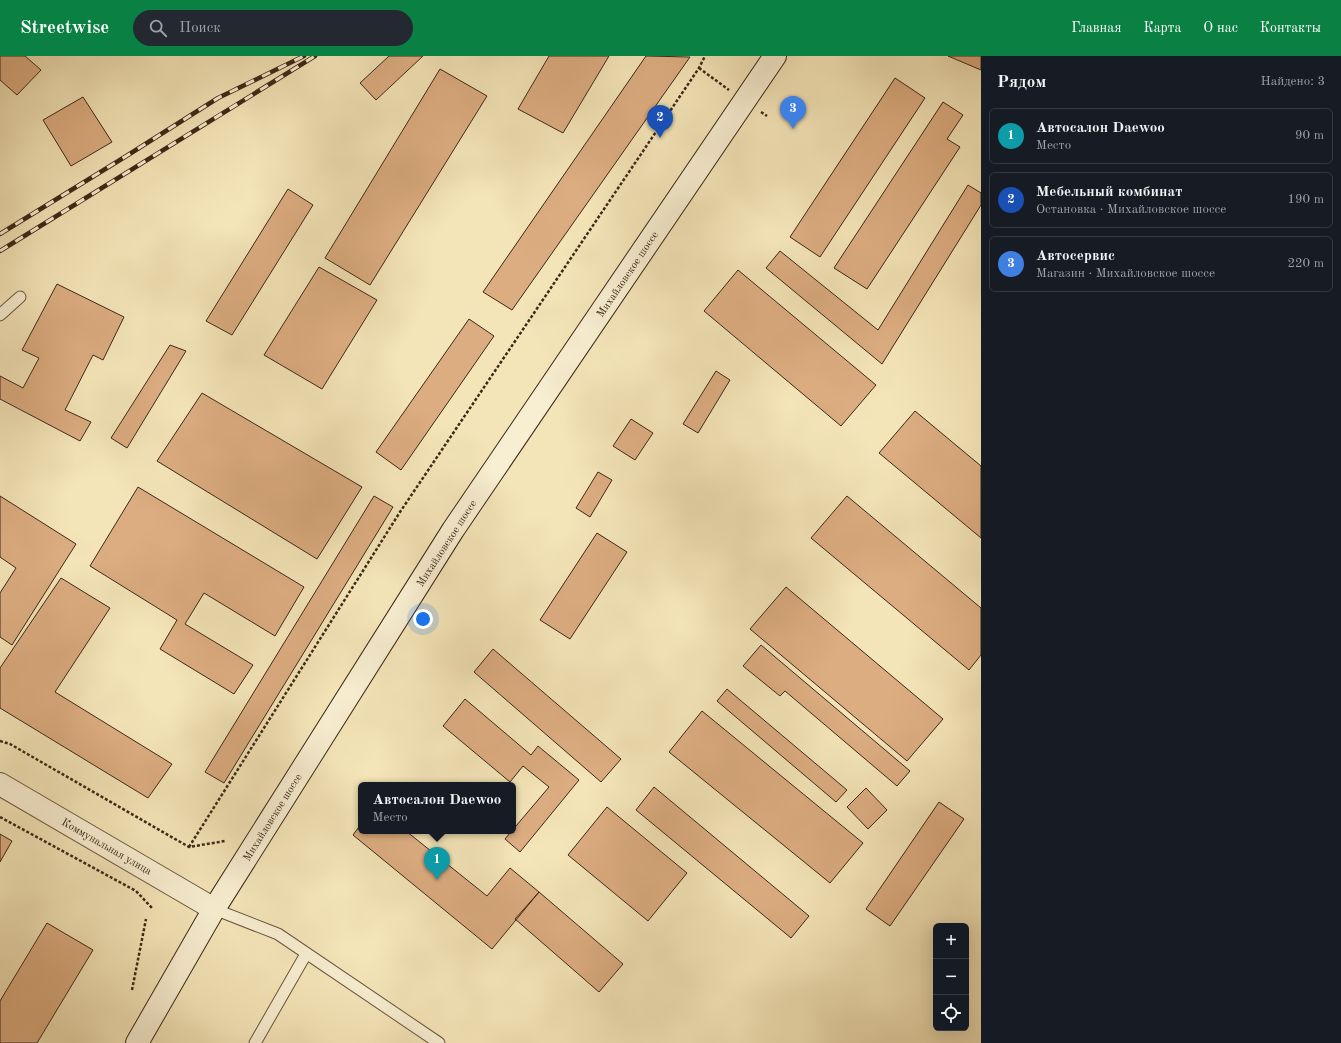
<!DOCTYPE html>
<html lang="ru">
<meta charset="utf-8">
<style>
body{margin:0;font-family:"Old Standard TT",serif;background:#242831;color:#f1f3f6}
.controls{position:absolute;right:12px;bottom:12px;display:grid;overflow:hidden;border-radius:6px;box-shadow:0 4px 16px #0002}
.controls button{width:36px;height:36px;display:grid;place-items:center;padding:0;border:0;border-bottom:1px solid #363941;background:#171b24;color:#f1f3f6;font:20px sans-serif}
.you{position:absolute;left:423px;top:563px;width:14px;height:14px;margin:-10px;border:3px solid #fff;border-radius:50%;background:#1a73e8;box-shadow:0 0 0 6px #1a73e833}
.badge{display:grid;place-items:center;width:26px;height:26px;border-radius:50%;background:#0b8043;color:#fff;font-size:13px;font-weight:700}
.pin{position:absolute;translate:-50% -33px;filter:drop-shadow(0 1px 2px #0008)}
.pin::after{content:'';position:absolute;top:21px;width:14px;height:12px;background:inherit;clip-path:polygon(0 0,100% 0,50% 100%)}
.popup{position:absolute;left:358px;top:726px;width:158px;height:52px;box-sizing:border-box;display:grid;place-content:center;border-radius:6px;background:#171b24;filter:drop-shadow(0 1px 3px #0005);font-size:13px;white-space:nowrap;color:#9ea1a6}
.popup b{font-size:15px;color:#f1f3f6}
.popup::after{content:'';position:absolute;left:50%;top:100%;margin-left:-8px;border:8px solid transparent;border-top-color:#171b24}
.list{margin:0;padding:0;list-style:none}
h2{display:flex;justify-content:space-between;align-items:center;height:52px;margin:0;padding:0 16px;font-size:17px}
h2 small{font-size:13px;font-weight:400;color:#9ea1a6}
.list li{display:grid;grid-template-columns:26px 1fr auto;gap:12px;align-items:center;box-sizing:border-box;height:56px;margin:0 8px 8px;padding:0 8px;border:1px solid #363941;border-radius:6px}
.list b{display:block;font-size:15px;white-space:nowrap}
.list p{margin:0;font-size:13px;white-space:nowrap;color:#9ea1a6}
.list em{font-size:13px;font-style:normal;color:#9ea1a6}
.icon{flex:none;width:22px;height:22px;fill:none;stroke:currentColor;stroke-width:2;stroke-linecap:round;stroke-linejoin:round}
.map{position:relative;flex:none;width:981px;height:987px;overflow:hidden}
header{display:flex;align-items:center;gap:24px;box-sizing:border-box;height:56px;padding:0 20px;background:#0b8043;color:#fff}
header strong{font-size:19px}
nav{display:flex;gap:22px;margin-inline-start:auto;font-size:14px}
.search{width:280px;height:36px;background:#242831;display:flex;align-items:center;gap:10px;box-sizing:border-box;padding:0 14px;border-radius:22px;color:#9ea1a6;font-size:15px}
main{display:flex}
aside{flex:1;background:#171b24}
.map>svg:first-child{display:block}
.building{fill:#dcad81;stroke:#3c2817}
.lines{fill:none;stroke-linecap:round;stroke-linejoin:round}
.service-casing{stroke:#6a573f;stroke-width:13}
.minor-casing{stroke:#6a573f;stroke-width:24}
.secondary-casing{stroke:#3c2817;stroke-width:24}
.path{stroke:#3c2817;stroke-width:2.5;stroke-dasharray:3 2;stroke-linecap:butt}
.service{stroke:#f8eed1;stroke-width:11}
.minor{stroke:#f8eed1;stroke-width:22}
.secondary{stroke:#f8eed1;stroke-width:22}
.rail-casing{stroke:#3c2817;stroke-width:4.5}
.rail{stroke:#f8eed1;stroke-width:3;stroke-dasharray:9;stroke-linecap:butt}
.labels{text-anchor:middle;stroke-width:3;stroke-linejoin:round;paint-order:stroke}
.street-label{font-size:11px;fill:#3c2817;stroke:#f8eed1}
</style>
<header>
<strong>Streetwise</strong>
<div class="search"><svg class="icon" aria-label="search" viewBox="0 0 24 24"><circle cx="10" cy="10" r="6"/><path d="M15 15l6 6"/></svg>Поиск</div>
<nav><a>Главная</a><a>Карта</a><a>О нас</a><a>Контакты</a></nav>
</header>
<main>
<div class="map">
<svg width="981" height="987" viewBox="0 0 981 987">
<rect width="100%" height="100%" fill="#f4e5b8"/>
<filter id="stains"><feTurbulence type="fractalNoise" baseFrequency=".005" numOctaves="4"/><feColorMatrix values="0 0 0 0 .2 0 0 0 0 .09 0 0 0 0 .02 0 0 0 .5 -.17"/></filter>
<radialGradient id="worn" r=".72"><stop offset=".6" stop-color="#630" stop-opacity="0"/><stop offset="1" stop-color="#630" stop-opacity=".3"/></radialGradient>
<path class="building" d="M0,0H25L41,14L17,39L0,24Z
M389,0H423L376,44L360,27Z
M549,0H609L563,77L518,53Z
M646,0L690,1L512,254L483,236Z
M948,0H981V14Z
M440,13L487,40L370,229L325,202Z
M895,22L925,42L820,201L790,181Z
M83,41L112,86L71,110L43,64Z
M943,46L963,59L947,83L960,91L867,233L834,212Z
M968,129L981,137V149L882,308L766,212L780,195L878,274Z
M288,133L313,149L232,279L206,265Z
M319,211L377,244L322,333L264,299Z
M738,214L876,329L841,370L704,255Z
M57,228L124,261L103,304L93,299L65,354L91,366L80,385L0,343V320L23,332L39,302L22,294Z
M469,263L494,280L401,414L376,396Z
M170,289L186,295L127,392L111,382Z
M716,315L730,324L698,377L683,368Z
M202,337L362,431L317,503L157,405Z
M915,355L981,410V482L879,397Z
M631,363L653,377L635,404L613,390Z
M598,416L612,424L590,461L576,452Z
M138,431L304,531L275,580L204,537L185,568L253,609L234,638L160,593L177,564L90,510Z
M0,440L76,488L12,589L0,581V537L16,512L0,501Z
M374,440L393,451L224,727L205,716Z
M847,440L981,552V599L969,614L811,482Z
M597,477L627,496L570,583L540,564Z
M61,522L110,552L55,636L172,708L148,742L0,652V612Z
M786,531L943,663L907,705L750,573Z
M761,589L910,715L897,730L785,635L780,640L743,610Z
M493,593L621,703L601,726L474,616Z
M727,633L847,734L836,746L717,645Z
M465,643L531,699L538,690L579,724L520,796L505,783L549,731L523,710L510,726L443,670Z
M702,655L863,787L830,827L669,696Z
M654,731L809,860L791,882L636,754Z
M866,732L887,754L868,773L847,751Z
M939,746L964,763L890,870L866,853Z
M607,751L687,817L648,865L568,799Z
M361,768V775H406L487,840L510,812L539,836L492,893L353,779Z
M0,778L12,785L0,806Z
M539,836L623,908L599,936L515,863Z
M47,867L93,894L37,987H0V945Z"/>
<g class="lines">
<g class="service-casing">
<path id="service" d="M0,259L20,241
M214,853L278,878L439,987
M255,987L306,898"/>
</g>
<g class="minor-casing">
<path id="minor" d="M0,728L214,853"/>
</g>
<g class="secondary-casing">
<path id="secondary" d="M137,987L214,853L453,474L775,0"/>
</g>
<path class="path" d="M699,12L729,34
M761,56L767,60
M0,685L10,688L189,791L225,785
M0,761L136,835L152,852
M189,791L400,456L699,12L705,0
M132,934L146,863"/>
<use href="#service" class="service"/>
<use href="#minor" class="minor"/>
<use href="#secondary" class="secondary"/>
<g class="rail-casing">
<path id="rail" d="M0,178L128,99L218,42L304,0
M0,195L315,0"/>
</g>
<use href="#rail" class="rail"/>
</g>
<g class="labels">
<g class="street-label">
<text transform="translate(627 218) rotate(-56)" y="4">Михайловское шоссе</text>
<text transform="translate(446 487) rotate(-57)" y="4">Михайловское шоссе</text>
<text transform="translate(272 761) rotate(-58)" y="4">Михайловское шоссе</text>
<text transform="translate(107 790) rotate(30)" y="4">Коммунальная улица</text>
</g>
</g>
<rect width="100%" height="100%" filter="url(#stains)"/>
<rect width="100%" height="100%" fill="url(#worn)"/>
</svg>
<div class="controls">
<button>+</button>
<button>−</button>
<button><svg class="icon" aria-label="locate" viewBox="0 0 24 24"><circle cx="12" cy="12" r="6"/><path d="M12 2v4M12 18v4M2 12h4M18 12h4"/></svg></button>
</div>
<div class="you"></div>
<div class="pin badge" style="left:437px;top:824px;background:#0f9aa8">1</div>
<div class="popup"><b>Автосалон Daewoo</b>Место</div>
<div class="pin badge" style="left:660px;top:82px;background:#1a4fb4">2</div>
<div class="pin badge" style="left:793px;top:73px;background:#3f7fe0">3</div>
</div>
<aside>
<h2>Рядом<small>Найдено: 3</small></h2>
<ul class="list">
<li><span class="badge" style="background:#0f9aa8">1</span><div><b>Автосалон Daewoo</b><p>Место</p></div><em>90 m</em></li>
<li><span class="badge" style="background:#1a4fb4">2</span><div><b>Мебельный комбинат</b><p>Остановка · Михайловское шоссе</p></div><em>190 m</em></li>
<li><span class="badge" style="background:#3f7fe0">3</span><div><b>Автосервис</b><p>Магазин · Михайловское шоссе</p></div><em>220 m</em></li>
</ul>
</aside>
</main>
